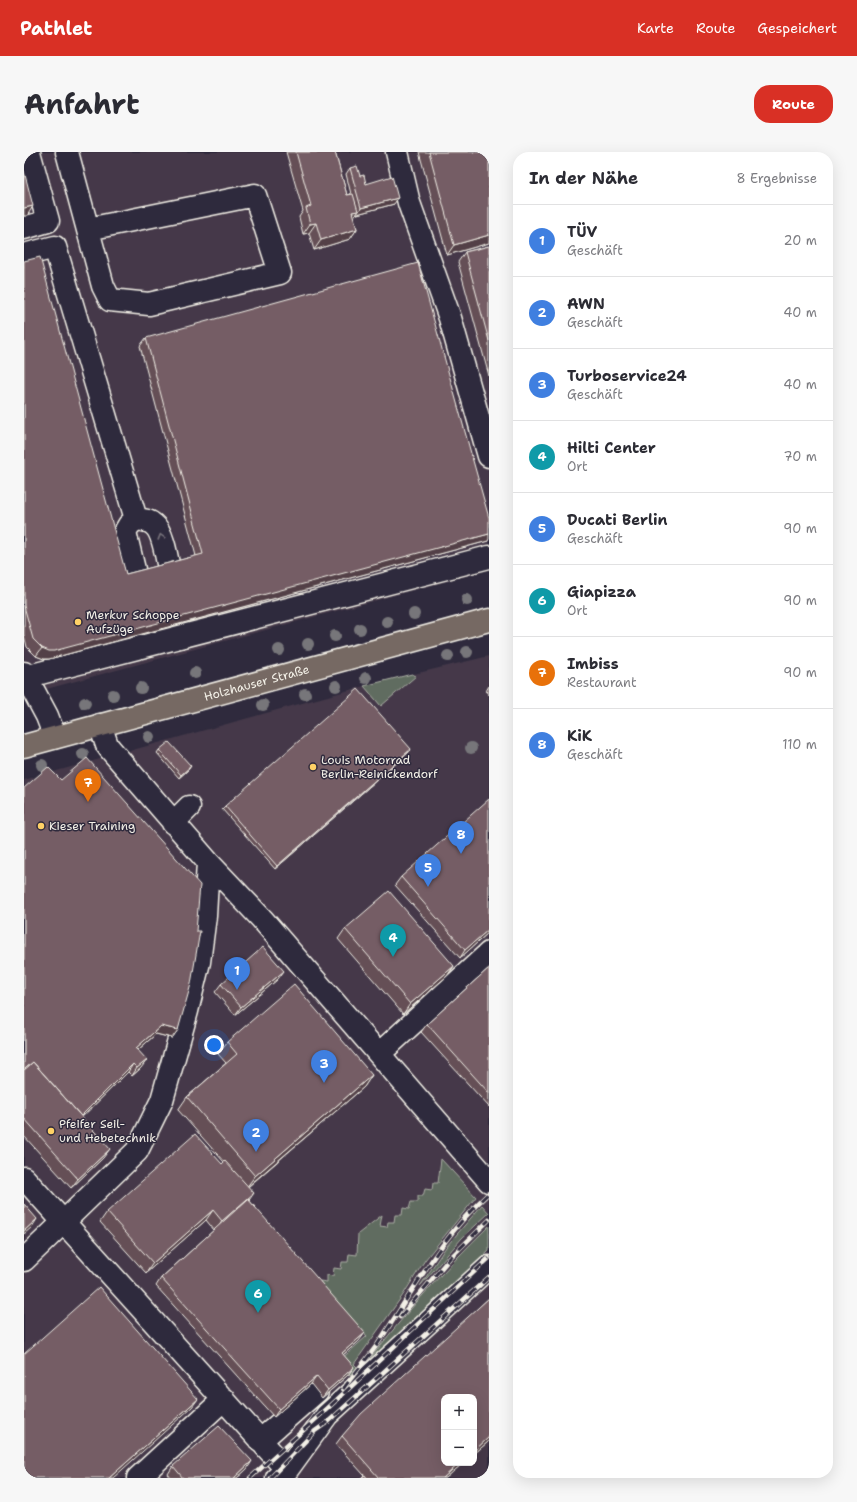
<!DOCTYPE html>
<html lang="de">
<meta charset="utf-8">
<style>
body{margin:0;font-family:"Shantell Sans",sans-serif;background:#f7f7f7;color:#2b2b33}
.controls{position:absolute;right:12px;bottom:12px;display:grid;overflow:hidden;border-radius:8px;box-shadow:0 4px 16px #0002}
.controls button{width:36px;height:36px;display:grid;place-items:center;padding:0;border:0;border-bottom:1px solid #e1e1e2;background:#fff;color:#2b2b33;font:20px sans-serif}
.you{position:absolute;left:190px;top:893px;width:14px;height:14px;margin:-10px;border:3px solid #fff;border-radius:50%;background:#1a73e8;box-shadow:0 0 0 6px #1a73e833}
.badge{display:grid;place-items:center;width:26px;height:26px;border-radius:50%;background:#d93025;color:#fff;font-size:13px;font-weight:700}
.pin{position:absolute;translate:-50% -33px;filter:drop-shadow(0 1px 2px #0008)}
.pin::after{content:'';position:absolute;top:21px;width:14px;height:12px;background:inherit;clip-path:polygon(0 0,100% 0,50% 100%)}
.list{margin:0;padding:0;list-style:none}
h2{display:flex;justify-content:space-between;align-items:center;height:52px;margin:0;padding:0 16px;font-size:17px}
h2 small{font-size:13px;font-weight:400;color:#7c7c81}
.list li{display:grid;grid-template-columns:26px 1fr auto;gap:12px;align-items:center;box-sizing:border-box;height:72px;padding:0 16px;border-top:1px solid #e1e1e2}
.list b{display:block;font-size:15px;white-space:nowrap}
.list p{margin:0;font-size:13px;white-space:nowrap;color:#7c7c81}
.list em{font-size:13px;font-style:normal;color:#7c7c81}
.map{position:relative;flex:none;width:465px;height:1326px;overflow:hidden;border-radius:16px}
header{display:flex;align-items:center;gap:24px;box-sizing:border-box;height:56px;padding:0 20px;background:#d93025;color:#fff}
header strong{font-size:19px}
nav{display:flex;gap:22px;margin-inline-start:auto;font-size:14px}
.intro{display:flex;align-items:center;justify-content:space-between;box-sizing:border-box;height:96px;padding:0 24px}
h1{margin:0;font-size:28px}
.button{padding:10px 18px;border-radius:16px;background:#d93025;color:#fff;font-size:14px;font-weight:700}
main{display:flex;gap:24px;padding:0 24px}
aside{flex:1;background:#fff;border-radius:16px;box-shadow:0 4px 16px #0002}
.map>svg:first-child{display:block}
.built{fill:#443949;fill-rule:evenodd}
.green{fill:#616c60;stroke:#aaaea4}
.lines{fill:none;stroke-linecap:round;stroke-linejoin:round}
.minor-casing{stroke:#f4f1e8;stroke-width:25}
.major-casing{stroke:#f4f1e8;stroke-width:25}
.minor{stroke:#2f2a3d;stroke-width:22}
.major{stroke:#766964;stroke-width:22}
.rail-casing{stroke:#f4f1e8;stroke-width:4.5}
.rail{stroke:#2f2a3d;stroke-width:3;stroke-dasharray:9;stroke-linecap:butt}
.tree{fill:#77767a}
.wall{fill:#655057;stroke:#f4f1e8}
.shaded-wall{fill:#524147;stroke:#f4f1e8}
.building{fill:#755d65;stroke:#f4f1e8}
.oneway{stroke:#747079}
.poi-dot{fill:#ffd166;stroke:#2f2a3d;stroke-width:1.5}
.labels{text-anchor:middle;stroke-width:3;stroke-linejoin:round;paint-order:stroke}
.poi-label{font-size:12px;fill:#f4f1e8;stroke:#2f2a3d;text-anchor:start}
.street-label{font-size:12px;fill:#f4f1e8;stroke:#2f2a3d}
</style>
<header>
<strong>Pathlet</strong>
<nav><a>Karte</a><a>Route</a><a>Gespeichert</a></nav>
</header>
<div class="intro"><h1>Anfahrt</h1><a class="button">Route</a></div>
<main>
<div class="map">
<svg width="465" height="1326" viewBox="0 0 465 1326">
<rect width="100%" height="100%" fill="#2f2a3d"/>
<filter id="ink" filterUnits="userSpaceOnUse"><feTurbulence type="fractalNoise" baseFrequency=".025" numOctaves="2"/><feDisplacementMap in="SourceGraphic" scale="8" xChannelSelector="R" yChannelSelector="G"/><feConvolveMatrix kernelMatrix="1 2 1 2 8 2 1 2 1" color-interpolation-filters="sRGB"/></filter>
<g filter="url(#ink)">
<path class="built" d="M0,0H465V418L0,543Z
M465,504V1326H0V628L340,534ZM420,1245H450V1311H420Z"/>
<path class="green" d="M388,522L392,524L357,554L340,534Z
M417,1007L452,1045L401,1108L379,1143L330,1212L333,1215L326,1223L315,1209L343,1184L298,1135L296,1129L303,1130V1123L309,1124L310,1116L317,1117L318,1110H324L325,1102L333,1103L334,1082L358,1063L356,1074L363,1075L364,1070H370L371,1063H378L379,1056L385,1057L387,1050H394V1044H399L401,1037L408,1038L409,1031H414Z
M458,1053L465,1061L438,1086L396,1134L422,1095Z
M465,1074V1099L334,1222C374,1170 417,1120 465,1074Z"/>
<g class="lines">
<g class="minor-casing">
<path id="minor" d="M43,0L79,134L86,148L125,152L256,121L231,43L64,77
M373,0L385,51L426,166L465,304
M0,76L24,69L5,0
M0,103L31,95L112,367
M112,426L101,380L105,373L112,367C119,368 125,368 130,373C139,380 143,407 145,417
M0,521L23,564L31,585
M1,525L465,405
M76,573L83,593L86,597L184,710L238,767L465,1029
M149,671L165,655
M355,902L465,801
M0,1026L263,1318
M0,1108L113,999L138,948L163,859L175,810L181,764L184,710
M236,1289L293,1239
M114,1326L200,1247
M253,1326L263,1318L303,1263L465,1115"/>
</g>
<g class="major-casing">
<g id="major">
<path id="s1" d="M0,594L465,468"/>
</g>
</g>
<use href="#minor" class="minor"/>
<use href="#major" class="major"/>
<g class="rail-casing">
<path id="rail" d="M376,1165L426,1106L465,1068
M319,1237C330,1222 342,1208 353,1193C388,1141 417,1084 465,1041
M226,1326L304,1256L465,1106
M246,1326L291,1279L304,1270L465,1125"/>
</g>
<use href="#rail" class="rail"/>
</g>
<g class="tree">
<circle cx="443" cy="448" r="6"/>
<circle cx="390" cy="462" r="6"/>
<circle cx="363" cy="470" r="6"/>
<circle cx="336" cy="477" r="6"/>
<circle cx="311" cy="484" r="6"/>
<circle cx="284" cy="492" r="6"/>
<circle cx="255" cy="498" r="6"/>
<circle cx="443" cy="500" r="6"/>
<circle cx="424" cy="504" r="6"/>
<circle cx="171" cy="521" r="6"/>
<circle cx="342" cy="526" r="6"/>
<circle cx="312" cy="534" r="6"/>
<circle cx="117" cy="536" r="6"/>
<circle cx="281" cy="542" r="6"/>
<circle cx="89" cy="543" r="6"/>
<circle cx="61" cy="551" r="6"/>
<circle cx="239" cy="553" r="6"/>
<circle cx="125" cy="585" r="6"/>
<circle cx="447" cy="596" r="6"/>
<circle cx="59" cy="602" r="6"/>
<circle cx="18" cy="613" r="6"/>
</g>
<path class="wall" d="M262,0H311L323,43L327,42L322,22L326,16L336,24L342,32L370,52L333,62L332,61L330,65L333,77L326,87L290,98L285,81L279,82L275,65L279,59Z
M395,0H465V91L423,103Z
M465,94V224L434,110L441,100Z
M0,109L102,422L172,404L116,194L122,186L464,389L25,507H20L12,504L3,495L0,483Z
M465,534V543L462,539Z
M135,598L165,617L155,626L133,601Z
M385,600L251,717L198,657L201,654Z
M0,636L172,779L154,878L148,886L132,882L114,898L117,916L108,924L104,920L58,965L79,1006L47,1036L0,984Z
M377,725L465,780L436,806L371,733Z
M321,777L430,814L423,824L379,862L314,787Z
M465,816V955L397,880L403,872Z
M254,827L211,863L191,840L197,832Z
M203,890L348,923L340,935L224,1035L225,1048L335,1189L319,1203L330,1215L324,1223L298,1246L287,1232L250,1265L132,1134L137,1126L190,1078L182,1068L122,1121L76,1070L83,1060L198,1012L200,1010L154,958L163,945L202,911L194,902Z
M465,1146V1289L450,1302V1245L420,1311H439L422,1326H337L340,1323L312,1292L318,1284Z
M149,1314L223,1317L213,1326H147L144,1322Z"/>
<path class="shaded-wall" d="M374,46L370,52L333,62L337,56Z
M9,54L3,64H0V56Z
M334,59L327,68L328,60Z
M292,71L285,81L279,82L286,72Z
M333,77L326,87L290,98L297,88Z
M465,83V91L423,103L430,93Z
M465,382V387L464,389L25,507H20L12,504L18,496Z
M387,597L385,600L251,717L253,714Z
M167,614L165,617L155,626L157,623Z
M465,777V780L436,806L441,798Z
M430,814L423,824L379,862L386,852Z
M260,819L254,827L211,863L217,855Z
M137,874L154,878L148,886L132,882L107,904L112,896Z
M123,908L117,916L108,924L113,916Z
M109,912L104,920L50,973L55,965Z
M348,923L340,935L222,1036L231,1024Z
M86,997L79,1006L47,1036L54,1027Z
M230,1041L223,1051L192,1079L198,1069Z
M189,1058L182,1068L122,1121L129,1111Z
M13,1067L8,1075L0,1082V1079Z
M341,1181L335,1189L312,1209L318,1201Z
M330,1215L324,1223L298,1246L304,1238Z
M293,1224L287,1232L250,1265L255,1257Z
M174,1247L168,1255L89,1326H85Z
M465,1285V1289L450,1302V1299Z
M228,1309L223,1317L213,1326H210Z
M436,1311H439L422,1326H419Z"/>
<path class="building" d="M272,0H311L323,43L329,42L334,59L328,60L333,77L297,88L292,71L286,72L282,56L287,54Z
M405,0H465V83L430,93Z
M333,14L336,24L340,23L342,32L368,24L374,46L337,56L326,16Z
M0,19L9,54L0,56Z
M465,94V189L441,100Z
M16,105L102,422L179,402L122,186L394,111L465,366V382L30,499H25L18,496L9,487L0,454V109Z
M334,537L387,597L253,714L201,654Z
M145,590L167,614L157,623L135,598Z
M63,606L176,733L172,779H176L167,832L154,878L137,874L112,896L123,908L113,916L109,912L57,964L9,910L0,918V636L24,615L37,628Z
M465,647V777L441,798L377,725Z
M365,739L430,814L386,852L321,777Z
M239,795L260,819L217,855L197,832Z
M465,816V941L403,872Z
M270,832L348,923L231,1024L163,945L213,902L203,890Z
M9,910L86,997L54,1027L0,966V918Z
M171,982L198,1012L201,1009L230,1041L198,1069L189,1058L129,1111L83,1060Z
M224,1047L341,1181L318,1201L330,1215L304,1238L293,1224L255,1257L137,1126Z
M0,1052L13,1067L0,1079Z
M75,1135L174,1247L85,1326H0V1202Z
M465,1146V1285L450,1299V1245H420V1311H436L419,1326H355L318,1284L337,1262Z
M195,1274L228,1309L210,1326H159L149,1314Z
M341,1323L343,1326H337Z"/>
<defs><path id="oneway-chevron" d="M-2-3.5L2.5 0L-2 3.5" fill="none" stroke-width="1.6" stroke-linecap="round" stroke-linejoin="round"/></defs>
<use class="oneway" href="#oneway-chevron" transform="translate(137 385) rotate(-106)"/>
</g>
<g class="poi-dot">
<circle cx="54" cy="470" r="4"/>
<circle cx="289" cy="615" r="4"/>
<circle cx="17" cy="674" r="4"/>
<circle cx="27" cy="979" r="4"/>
</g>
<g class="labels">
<g class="poi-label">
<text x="62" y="467">Merkur Schoppe<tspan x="62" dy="14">Aufzüge</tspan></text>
<text x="297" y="612">Louis Motorrad<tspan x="297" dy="14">Berlin-Reinickendorf</tspan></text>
<text x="25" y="678">Kieser Training</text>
<text x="35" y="976">Pfeifer Seil-<tspan x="35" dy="14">und Hebetechnik</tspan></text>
</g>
<g class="street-label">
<text dy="4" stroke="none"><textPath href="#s1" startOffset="241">Holzhauser Straße</textPath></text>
</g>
</g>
</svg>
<div class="controls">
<button>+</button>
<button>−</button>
</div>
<div class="you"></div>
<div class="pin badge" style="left:213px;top:838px;background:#3f7fe0">1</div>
<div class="pin badge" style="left:232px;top:1000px;background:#3f7fe0">2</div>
<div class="pin badge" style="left:300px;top:931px;background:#3f7fe0">3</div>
<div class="pin badge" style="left:369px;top:805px;background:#0f9aa8">4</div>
<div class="pin badge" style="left:404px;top:735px;background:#3f7fe0">5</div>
<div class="pin badge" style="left:234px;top:1161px;background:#0f9aa8">6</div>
<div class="pin badge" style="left:64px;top:650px;background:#e8710a">7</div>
<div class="pin badge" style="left:437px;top:702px;background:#3f7fe0">8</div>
</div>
<aside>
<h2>In der Nähe<small>8 Ergebnisse</small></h2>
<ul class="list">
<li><span class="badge" style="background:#3f7fe0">1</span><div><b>TÜV</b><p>Geschäft</p></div><em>20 m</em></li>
<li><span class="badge" style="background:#3f7fe0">2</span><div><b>AWN</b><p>Geschäft</p></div><em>40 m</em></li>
<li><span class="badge" style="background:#3f7fe0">3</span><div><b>Turboservice24</b><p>Geschäft</p></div><em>40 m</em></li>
<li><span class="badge" style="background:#0f9aa8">4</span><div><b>Hilti Center</b><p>Ort</p></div><em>70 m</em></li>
<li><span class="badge" style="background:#3f7fe0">5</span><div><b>Ducati Berlin</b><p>Geschäft</p></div><em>90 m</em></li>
<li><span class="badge" style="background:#0f9aa8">6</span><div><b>Giapizza</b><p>Ort</p></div><em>90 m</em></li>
<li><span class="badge" style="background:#e8710a">7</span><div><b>Imbiss</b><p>Restaurant</p></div><em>90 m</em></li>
<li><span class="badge" style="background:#3f7fe0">8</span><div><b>KiK</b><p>Geschäft</p></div><em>110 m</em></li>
</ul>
</aside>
</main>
